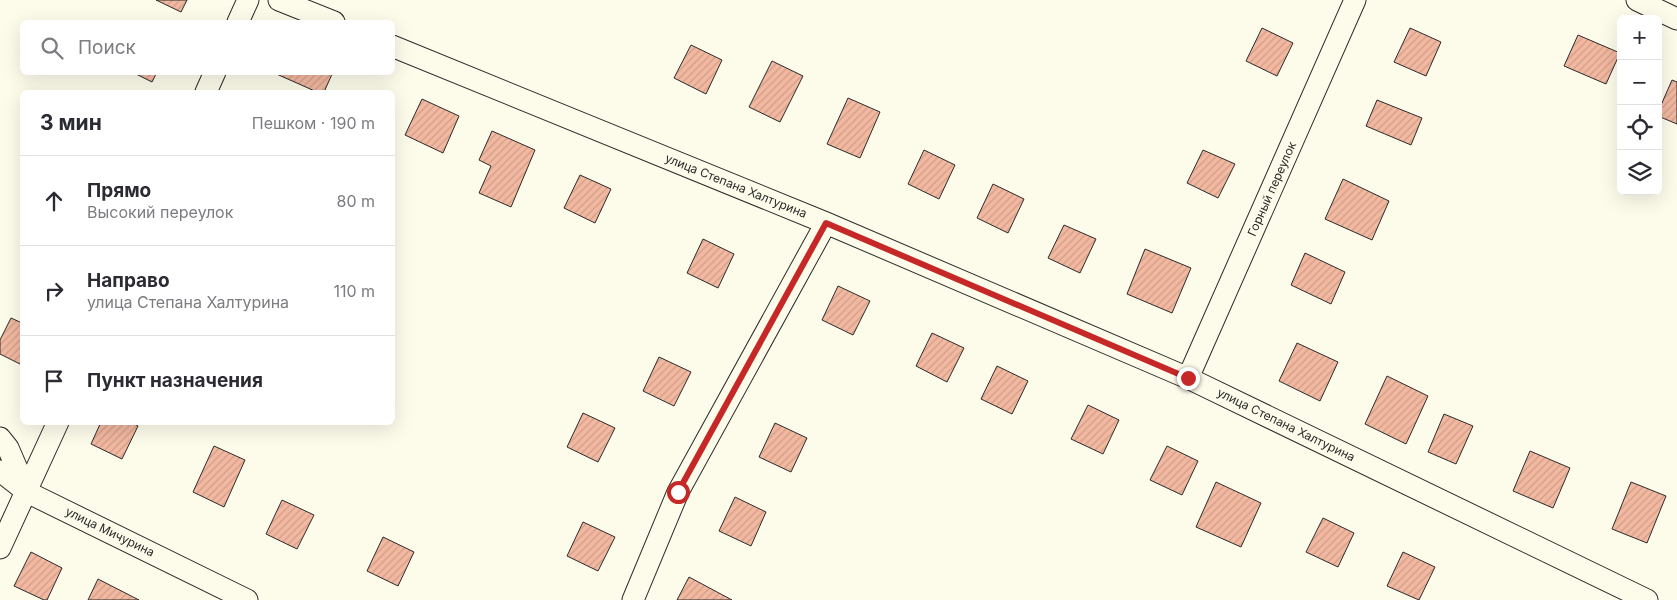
<!DOCTYPE html>
<html lang="ru">
<meta charset="utf-8">
<style>
body{margin:0;font-family:Inter,sans-serif;background:#f7f7f7;color:#2b2b33}
.controls{position:absolute;right:15px;top:15px;display:grid;overflow:hidden;border-radius:8px;box-shadow:0 5px 20px #0002}
.controls button{width:45px;height:45px;display:grid;place-items:center;padding:0;border:0;border-bottom:1px solid #e1e1e2;background:#fff;color:#2b2b33;font:25px sans-serif}
.stop{position:absolute;width:15px;height:15px;margin:-11px;border:4px solid #c62828;border-radius:50%;background:#fff}
.stop.end{background:#c62828;border-color:#fff;box-shadow:0 1px 5px #0008}
.list{margin:0;padding:0;list-style:none}
h2{display:flex;justify-content:space-between;align-items:center;height:65px;margin:0;padding:0 20px;font-size:21px}
h2 small{font-size:16px;font-weight:400;color:#7c7c81}
.list li{display:grid;grid-template-columns:32px 1fr auto;gap:15px;align-items:center;box-sizing:border-box;height:90px;padding:0 20px;border-top:1px solid #e1e1e2}
.list b{display:block;font-size:19px;white-space:nowrap}
.list p{margin:0;font-size:16px;white-space:nowrap;color:#7c7c81}
.list em{font-size:16px;font-style:normal;color:#7c7c81}
.icon{flex:none;width:28px;height:28px;fill:none;stroke:currentColor;stroke-width:2;stroke-linecap:round;stroke-linejoin:round}
.map{position:relative;flex:none;width:1677px;height:600px;overflow:hidden}
.search{position:absolute;background:#fff;box-shadow:0 5px 20px #0002;left:20px;top:20px;width:375px;height:55px;display:flex;align-items:center;gap:12px;box-sizing:border-box;padding:0 18px;border-radius:8px;color:#7c7c81;font-size:19px}
.panel{position:absolute;background:#fff;box-shadow:0 5px 20px #0002;left:20px;top:90px;width:375px;height:335px;border-radius:8px}
.map>svg:first-child{display:block}
.building{fill:url(#building-hatch);stroke:#2b2b2b}
.lines{fill:none;stroke-linecap:round;stroke-linejoin:round}
.minor-casing{stroke:#2b2b2b;stroke-width:23}
.minor{stroke:#fdfbea;stroke-width:21}
.route{stroke:#c62828;stroke-width:6}
.labels{text-anchor:middle;stroke-width:4;stroke-linejoin:round;paint-order:stroke}
.street-label{font-size:12px;fill:#2b2b2b;stroke:#fdfbea}
</style>
<div class="map">
<svg width="1677" height="600" viewBox="0 0 1677 600">
<defs>
<pattern id="building-hatch" width="6" height="6" patternUnits="userSpaceOnUse" patternTransform="scale(1.25)"><rect width="6" height="6" fill="#f2b8a0"/><path d="M-1 1l2-2M0 6l6-6M5 7l2-2" fill="none" stroke="#d09e8a"/></pattern>
</defs>
<rect width="100%" height="100%" fill="#fdfbea"/>
<path class="building" d="M156,0H187L181,12Z
M1262,28L1293,43L1277,76L1246,61Z
M1410,28L1441,42L1426,76L1394,62Z
M1578,35L1620,53L1606,84L1564,66Z
M691,45L722,60L706,94L674,78Z
M772,61L803,76L780,122L749,107Z
M132,72H157L152,82Z
M272,72H333L324,92H317Z
M1672,80L1677,82V124L1658,116V112Z
M848,98L880,112L860,158L827,144Z
M422,99L459,116L443,153L405,135Z
M1377,100L1422,118L1411,145L1366,126Z
M492,131L535,150L511,207L479,193L491,166L479,160Z
M924,150L955,165L939,199L908,184Z
M1203,150L1235,164L1218,198L1187,183Z
M580,175L611,189L595,223L564,208Z
M1343,179L1389,201L1372,240L1325,219Z
M993,184L1024,199L1008,233L977,218Z
M1064,225L1096,239L1080,273L1048,258Z
M703,239L734,254L718,288L687,273Z
M1145,249L1191,268L1172,313L1127,294Z
M1305,253L1345,272L1331,304L1291,285Z
M838,286L870,301L853,335L822,320Z
M11,318L22,323V365L0,354V340Z
M932,333L964,348L947,382L916,366Z
M1297,343L1338,362L1320,401L1279,381Z
M659,357L691,372L674,406L643,391Z
M997,366L1028,381L1012,414L981,399Z
M1387,376L1428,396L1406,444L1365,424Z
M1088,405L1119,420L1103,454L1071,439Z
M583,413L615,428L598,462L567,447Z
M1444,414L1473,426L1456,464L1428,452Z
M101,422H131L138,426L122,459L91,444Z
M775,423L807,438L791,472L759,457Z
M214,446L245,460L224,507L193,492Z
M1167,446L1198,461L1182,495L1150,480Z
M1530,451L1570,468L1553,508L1513,491Z
M1216,482L1261,503L1241,547L1196,527Z
M1631,482L1666,496L1647,543L1612,529Z
M735,497L766,512L751,546L719,531Z
M282,500L314,515L297,549L266,534Z
M1323,518L1354,533L1338,567L1306,552Z
M583,522L615,537L598,571L567,556Z
M383,537L414,552L398,586L367,571Z
M31,552L62,568L47,600H44L14,586Z
M1403,552L1435,567L1419,600L1387,586Z
M689,577L732,600H677Z
M98,579L139,600H88Z"/>
<g class="lines">
<g class="minor-casing">
<path id="minor" d="M279,0L334,22
M1637,0L1677,19
M238,22L248,0
M392,46L826,223L1188,378L1647,600
M206,92L215,72
M1188,378L1355,0
M0,438L8,448L27,492L247,600
M0,471L27,492
M0,548L58,422
M633,600L678,492L826,223"/>
</g>
<use href="#minor" class="minor"/>
</g>
<g class="lines">
<path class="route" d="M678,492L826,223L1188,378"/>
</g>
<g class="labels">
<g class="street-label">
<text transform="translate(736 186) rotate(22)" y="4">улица Степана Халтурина</text>
<text transform="translate(1272 189) rotate(-66)" y="4">Горный переулок</text>
<text transform="translate(1286 425) rotate(26)" y="4">улица Степана Халтурина</text>
<text transform="translate(110 532) rotate(26)" y="4">улица Мичурина</text>
</g>
</g>
</svg>
<div class="controls">
<button>+</button>
<button>−</button>
<button><svg class="icon" aria-label="locate" viewBox="0 0 24 24"><circle cx="12" cy="12" r="6"/><path d="M12 2v4M12 18v4M2 12h4M18 12h4"/></svg></button>
<button><svg class="icon" aria-label="layers" viewBox="0 0 24 24"><path d="M12 4l9 5-9 5-9-5zM3 14l9 5 9-5"/></svg></button>
</div>
<div class="stop" style="left:678px;top:492px"></div>
<div class="stop end" style="left:1188px;top:378px"></div>
<div class="search"><svg class="icon" aria-label="search" viewBox="0 0 24 24"><circle cx="10" cy="10" r="6"/><path d="M15 15l6 6"/></svg>Поиск</div>
<section class="panel">
<h2>3 мин<small>Пешком · 190 m</small></h2>
<ul class="list">
<li><svg class="icon" aria-label="ahead" viewBox="0 0 24 24"><path d="M12 20V5M6 11l6-6 6 6"/></svg><div><b>Прямо</b><p>Высокий переулок</p></div><em>80 m</em></li>
<li><svg class="icon" aria-label="right" viewBox="0 0 24 24"><path d="M7 20v-9h11M14 6l5 5-5 5"/></svg><div><b>Направо</b><p>улица Степана Халтурина</p></div><em>110 m</em></li>
<li><svg class="icon" aria-label="arrive" viewBox="0 0 24 24"><path d="M6 21V4h12l-3 4 3 4H6"/></svg><div><b>Пункт назначения</b></div></li>
</ul>
</section>
</div>
